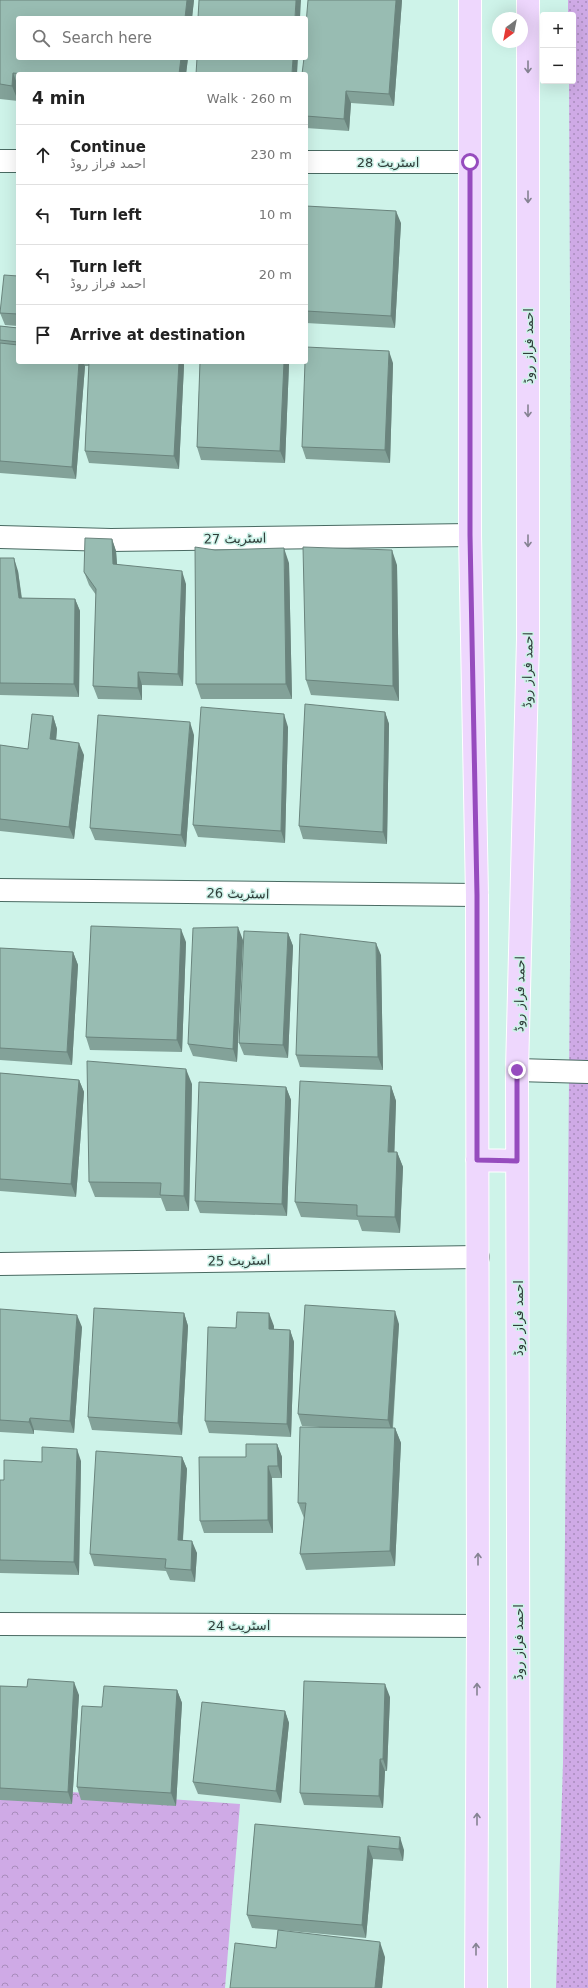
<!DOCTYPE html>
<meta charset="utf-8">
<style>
body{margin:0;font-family:"DejaVu Sans",Vazirmatn,sans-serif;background:#f2f2f2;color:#222}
.controls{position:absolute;right:12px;top:12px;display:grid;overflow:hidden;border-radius:4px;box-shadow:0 4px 16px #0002}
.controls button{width:36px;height:36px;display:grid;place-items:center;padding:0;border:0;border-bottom:1px solid #e0e0e0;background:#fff;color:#222;font:20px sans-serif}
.compass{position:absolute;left:492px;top:12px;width:36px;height:36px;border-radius:50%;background:#fff;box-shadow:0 4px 16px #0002;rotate:212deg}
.stop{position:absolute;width:12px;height:12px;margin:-9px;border:3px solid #964cbe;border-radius:50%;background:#fff}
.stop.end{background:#964cbe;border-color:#fff;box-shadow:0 1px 4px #0008}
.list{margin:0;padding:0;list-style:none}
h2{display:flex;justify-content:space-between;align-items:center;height:52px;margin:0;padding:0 16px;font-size:17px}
h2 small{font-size:13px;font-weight:400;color:#767676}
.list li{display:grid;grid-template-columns:26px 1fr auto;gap:12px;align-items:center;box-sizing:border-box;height:60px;padding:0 16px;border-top:1px solid #e0e0e0}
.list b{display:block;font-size:15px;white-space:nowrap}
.list p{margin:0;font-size:13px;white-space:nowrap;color:#767676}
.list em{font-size:13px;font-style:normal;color:#767676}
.icon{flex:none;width:22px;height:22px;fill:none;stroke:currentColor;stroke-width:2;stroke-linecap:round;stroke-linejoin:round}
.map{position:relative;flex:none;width:588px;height:1988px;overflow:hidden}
.search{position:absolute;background:#fff;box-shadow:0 4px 16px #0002;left:16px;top:16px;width:292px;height:44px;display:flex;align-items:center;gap:10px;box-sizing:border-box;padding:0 14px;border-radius:4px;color:#767676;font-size:15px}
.panel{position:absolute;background:#fff;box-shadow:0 4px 16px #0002;left:16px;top:72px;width:292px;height:292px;border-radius:4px}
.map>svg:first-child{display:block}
.grass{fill:url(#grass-dots)}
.forest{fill:url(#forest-crowns)}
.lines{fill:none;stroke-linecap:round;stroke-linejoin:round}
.minor-casing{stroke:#496a62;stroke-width:24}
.primary-casing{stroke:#fff;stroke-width:24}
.minor{stroke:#fff;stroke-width:22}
.primary{stroke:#eed7fd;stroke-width:22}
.wall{fill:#83a299}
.shaded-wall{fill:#6a847d}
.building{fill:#98bcb2;stroke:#6a847d}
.oneway{stroke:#858392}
.route{stroke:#964cbe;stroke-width:5}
.labels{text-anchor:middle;stroke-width:3;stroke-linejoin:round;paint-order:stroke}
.street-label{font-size:13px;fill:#2f3e3a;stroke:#cef3e9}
</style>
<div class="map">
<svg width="588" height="1988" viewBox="0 0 588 1988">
<defs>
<pattern id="grass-dots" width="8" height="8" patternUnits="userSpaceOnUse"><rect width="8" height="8" fill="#cfaae6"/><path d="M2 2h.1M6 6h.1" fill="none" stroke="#a88cbb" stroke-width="1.8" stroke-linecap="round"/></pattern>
<pattern id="forest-crowns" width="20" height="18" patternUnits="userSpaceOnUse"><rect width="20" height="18" fill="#cfaae6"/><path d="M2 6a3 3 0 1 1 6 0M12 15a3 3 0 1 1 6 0" fill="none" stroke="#a88cbb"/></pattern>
</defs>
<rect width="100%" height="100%" fill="#cef3e9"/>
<path class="grass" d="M568,0H588V1988H556L563,1763L572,740L569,81H573V15H568Z"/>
<path class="forest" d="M0,1787L240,1804L225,1988H0Z"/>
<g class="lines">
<g class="minor-casing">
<path id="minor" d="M0,161H18
M306,162H470
M0,537L111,540L470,535
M0,890L477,895
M517,1070L588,1072
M0,1264L478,1257
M0,1624L478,1626"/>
</g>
<g class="primary-casing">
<path id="primary" d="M470,0V535L477,895L478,1626L476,1988
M477,1160L517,1161
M519,1988L517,1070L528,639V0"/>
</g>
<use href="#minor" class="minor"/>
<use href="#primary" class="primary"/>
</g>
<path class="wall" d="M0,0H194L192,18L18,58H188L186,74H18V101L0,99Z
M402,0L394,106L351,103L349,131L306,128V74Z
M306,206L401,223L395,328L306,323Z
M18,276V326L5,325L0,313Z
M0,326L18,328V362H183L184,365L179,469L89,463L85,451L89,366H85L76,479L0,473Z
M200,362H288L289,364L285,463L201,460L197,447Z
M393,363L390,463L306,459L302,447Z
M112,539L116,551L117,565L186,584L183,686L142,685V700L98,699L93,686L96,595L89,585L84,572Z
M0,558L18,571L22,598L75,599L80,611L79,697L0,695Z
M289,563L292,699H201L196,684Z
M397,565L399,701L311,695L306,680Z
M385,712L389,724L387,844L303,839L299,826Z
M53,716L57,729L56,740L84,755L74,839L0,831V745L28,749Z
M288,727L285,843L198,837L193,825Z
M194,735L186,847L95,840L90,828Z
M288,933L293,946L288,1058L244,1055L239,1043Z
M243,940L237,1062L193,1056L188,1044Z
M186,942L182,1052L90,1050L86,1037Z
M0,948L73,952L78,965L72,1065L0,1060Z
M381,955L383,1070L300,1067L296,1055Z
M0,1073L79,1080L84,1092L76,1197L0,1191Z
M192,1084L189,1211H166L161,1198L95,1197L89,1182Z
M391,1086L396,1101L394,1152H397L403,1167L400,1233L362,1231L358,1220L301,1217L295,1202Z
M286,1087L291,1100L287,1216L200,1213L195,1201Z
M0,1309L82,1327L74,1433L34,1430V1434L0,1432Z
M184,1313L188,1326L182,1435L92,1430L88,1417Z
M399,1324L393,1428H395L401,1443L395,1566L306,1570L300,1554L304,1518L298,1503L319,1427L302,1426L298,1414Z
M274,1326V1329L290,1330L294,1342L291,1437L209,1433L205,1421L236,1328Z
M277,1444L282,1457V1478H272L273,1533H204L200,1521Z
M182,1457L187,1469L183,1540L197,1553L195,1582L170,1580L166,1571L94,1566L90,1554Z
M81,1461L79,1575L0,1573V1480H4L42,1462Z
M0,1686L27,1687L79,1695L72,1804L0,1800Z
M177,1690L182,1703L176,1806L81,1800L77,1787L102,1707Z
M390,1697L387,1771H385L383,1808L304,1805L300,1793Z
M285,1711L289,1723L281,1803L198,1794L193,1782Z
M255,1824L404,1850L403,1861L373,1859L366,1938L280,1930L385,1957L382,1988H230L276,1948L278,1930L252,1928L247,1915Z"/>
<path class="shaded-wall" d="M187,0H194L192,18H185Z
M296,0H301L300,18H295Z
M396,0H402L394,106L389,94Z
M181,58H188L186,74H179Z
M293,58H298L297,74H292Z
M13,73L18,86V101L12,86Z
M346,91L351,103L349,131L344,119Z
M396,211L401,223L395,328L391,316Z
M389,351L393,363L390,463L385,450Z
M79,362H83L85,366L76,479L72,467Z
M179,362H183L184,365L179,469L174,456Z
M284,362H288L289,364L285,463L280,451Z
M112,539L116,551L118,577L113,564Z
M284,548L289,563L292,699L286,684Z
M392,550L397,565L399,701L393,686Z
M14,558L18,571L23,610L19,598Z
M182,571L186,584L183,686L178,674Z
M75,599L80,611L79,697L74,684Z
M138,672L142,685V700L138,688Z
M385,712L389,724L387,844L383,832Z
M284,714L288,727L285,843L281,831Z
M53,716L57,729L55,752L50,739Z
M190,722L194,735L186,847L181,835Z
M79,743L84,755L74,839L69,827Z
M238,927L243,940L237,1062L233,1049Z
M181,929L186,942L182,1052L177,1040Z
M288,933L293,946L288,1058L283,1045Z
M376,943L381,955L383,1070L378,1057Z
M73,952L78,965L72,1065L67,1052Z
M186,1069L192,1084L189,1211L184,1196Z
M79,1080L84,1092L76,1197L71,1184Z
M391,1086L396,1101L394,1167L388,1152Z
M286,1087L291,1100L287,1216L282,1204Z
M397,1152L403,1167L400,1233L395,1217Z
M395,1311L399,1324L392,1432L388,1420Z
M184,1313L188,1326L182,1435L178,1423Z
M269,1313L274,1326L273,1341L269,1329Z
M77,1315L82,1327L74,1433L70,1421Z
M290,1330L294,1342L291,1437L287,1424Z
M30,1418L34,1430V1434L29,1422Z
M395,1428L401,1443L395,1566L390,1551Z
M277,1444L282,1457V1478L278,1466Z
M77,1449L81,1461L79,1575L74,1562Z
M182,1457L187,1469L182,1552L178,1540Z
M268,1466L272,1478L273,1533L268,1520Z
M192,1541L197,1553L195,1582L191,1570Z
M74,1682L79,1695L72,1804L68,1792Z
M385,1684L390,1697L387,1771L383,1759Z
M177,1690L182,1703L176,1806L171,1793Z
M285,1711L289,1723L281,1803L276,1791Z
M380,1759L385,1771L383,1808L379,1796Z
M400,1837L404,1850L403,1861L399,1849Z
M368,1846L373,1859L366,1938L362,1925Z
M380,1942L385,1957L382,1988H375Z"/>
<path class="building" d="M0,0H187L185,18H18V58H181L179,74H22L13,73L12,86L0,84Z
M199,0H296L295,18H198Z
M308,0H396L389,94L346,91L344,119L306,116V74H302L304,58H306V24Z
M197,58H293L292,74H196Z
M306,206L396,211L391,316L306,311Z
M4,275L18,276V314L0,313Z
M0,326L18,328V342L0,340Z
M0,343L18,345V362H79L72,467L0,461Z
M306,347L389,351L385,450L302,447L305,362H306Z
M89,362H179L174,456L85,451Z
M200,362H284L280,451L197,447Z
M85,538L112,539L113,564L182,571L178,674L138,672V688L93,686L96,589L84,572Z
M195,547L215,550L284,548L286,684H196Z
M303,547L392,550L393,686L306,680Z
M0,558H14L19,598L75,599L74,684L0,683Z
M305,704L385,712L383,832L299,826Z
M201,707L284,714L281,831L193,825Z
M32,714L53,716L50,739L79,743L69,827L0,819V745L28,749Z
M98,715L190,722L181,835L90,828Z
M91,926L181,929L177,1040L86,1037Z
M238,927L233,1049L188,1044L193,928Z
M244,931L288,933L283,1045L239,1043Z
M300,934L376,943L378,1057L296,1055Z
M0,948L73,952L67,1052L0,1048Z
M87,1061L186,1069L184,1196L160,1195L161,1183L89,1182Z
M0,1073L79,1080L71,1184L0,1179Z
M300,1081L391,1086L388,1152H397L395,1217L357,1216V1205L295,1202Z
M199,1082L286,1087L282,1204L195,1201Z
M305,1305L395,1311L388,1420L298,1414Z
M94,1308L184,1313L178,1423L88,1417Z
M0,1309L77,1315L70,1421L30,1418L29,1422L0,1420Z
M237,1312L269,1313V1329L290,1330L287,1424L205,1421L208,1327L236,1328Z
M300,1427L395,1428L390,1551L300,1554L306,1503H298Z
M246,1444H277L278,1466H268V1520L200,1521L199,1457H246Z
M42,1447L77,1449L74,1562L0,1560V1480H4V1460L42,1462Z
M96,1451L182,1457L178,1540L192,1541L191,1570L165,1568L166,1559L90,1554Z
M28,1679L74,1682L68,1792L0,1788V1686L27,1687Z
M304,1681L385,1684L383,1759H380L379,1796L300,1793Z
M104,1686L177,1690L171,1793L77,1787L82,1706L102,1707Z
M202,1702L285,1711L276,1791L193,1782Z
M255,1824L400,1837L399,1849L368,1846L362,1925L247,1915Z
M278,1930L380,1942L375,1988H230L235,1943L276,1948Z"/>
<defs><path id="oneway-shaft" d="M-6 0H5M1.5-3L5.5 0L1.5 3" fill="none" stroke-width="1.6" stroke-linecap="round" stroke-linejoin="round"/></defs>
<g class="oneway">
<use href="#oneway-shaft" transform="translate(528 67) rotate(90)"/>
<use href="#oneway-shaft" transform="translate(528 197) rotate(90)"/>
<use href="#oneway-shaft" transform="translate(528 411) rotate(90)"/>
<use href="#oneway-shaft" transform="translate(528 541) rotate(90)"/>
<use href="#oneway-shaft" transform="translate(478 1559) rotate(-90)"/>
<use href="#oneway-shaft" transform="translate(477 1689) rotate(-90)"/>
<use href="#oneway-shaft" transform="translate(477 1819) rotate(-90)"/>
<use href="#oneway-shaft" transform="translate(476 1949) rotate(-90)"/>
</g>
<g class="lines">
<path class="route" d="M470,162V535L477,895V1160L517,1161V1070"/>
</g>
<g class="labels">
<g class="street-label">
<text x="388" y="167">اسٹریٹ 28</text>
<text transform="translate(528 346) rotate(-90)" y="5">احمد فراز روڈ</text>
<text transform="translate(235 538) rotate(-1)" y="5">اسٹریٹ 27</text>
<text transform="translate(527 670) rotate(-89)" y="5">احمد فراز روڈ</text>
<text transform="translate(238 893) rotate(1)" y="5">اسٹریٹ 26</text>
<text transform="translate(519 994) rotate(-89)" y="5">احمد فراز روڈ</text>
<text transform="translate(239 1260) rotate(-1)" y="5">اسٹریٹ 25</text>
<text transform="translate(518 1318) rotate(-90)" y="5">احمد فراز روڈ</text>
<text x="239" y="1630">اسٹریٹ 24</text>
<text transform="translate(518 1642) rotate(-90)" y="5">احمد فراز روڈ</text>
</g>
</g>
</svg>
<div class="controls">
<button>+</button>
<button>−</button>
</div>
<svg class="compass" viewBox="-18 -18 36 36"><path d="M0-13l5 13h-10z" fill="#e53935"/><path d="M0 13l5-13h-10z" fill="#767676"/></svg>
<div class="stop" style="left:470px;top:162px"></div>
<div class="stop end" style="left:517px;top:1070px"></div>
<div class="search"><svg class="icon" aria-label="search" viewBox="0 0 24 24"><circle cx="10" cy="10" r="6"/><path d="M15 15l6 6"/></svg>Search here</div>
<section class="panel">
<h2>4 min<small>Walk · 260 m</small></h2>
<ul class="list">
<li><svg class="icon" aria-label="ahead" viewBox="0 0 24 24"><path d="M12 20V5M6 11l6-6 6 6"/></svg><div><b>Continue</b><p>احمد فراز روڈ</p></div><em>230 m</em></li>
<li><svg class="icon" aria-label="left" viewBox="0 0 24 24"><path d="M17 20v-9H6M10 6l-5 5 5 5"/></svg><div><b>Turn left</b></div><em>10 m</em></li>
<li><svg class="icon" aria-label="left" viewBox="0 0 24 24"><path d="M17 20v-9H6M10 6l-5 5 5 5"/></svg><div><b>Turn left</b><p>احمد فراز روڈ</p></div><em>20 m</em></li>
<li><svg class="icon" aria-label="arrive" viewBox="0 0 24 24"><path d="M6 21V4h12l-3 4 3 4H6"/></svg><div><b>Arrive at destination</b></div></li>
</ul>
</section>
</div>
